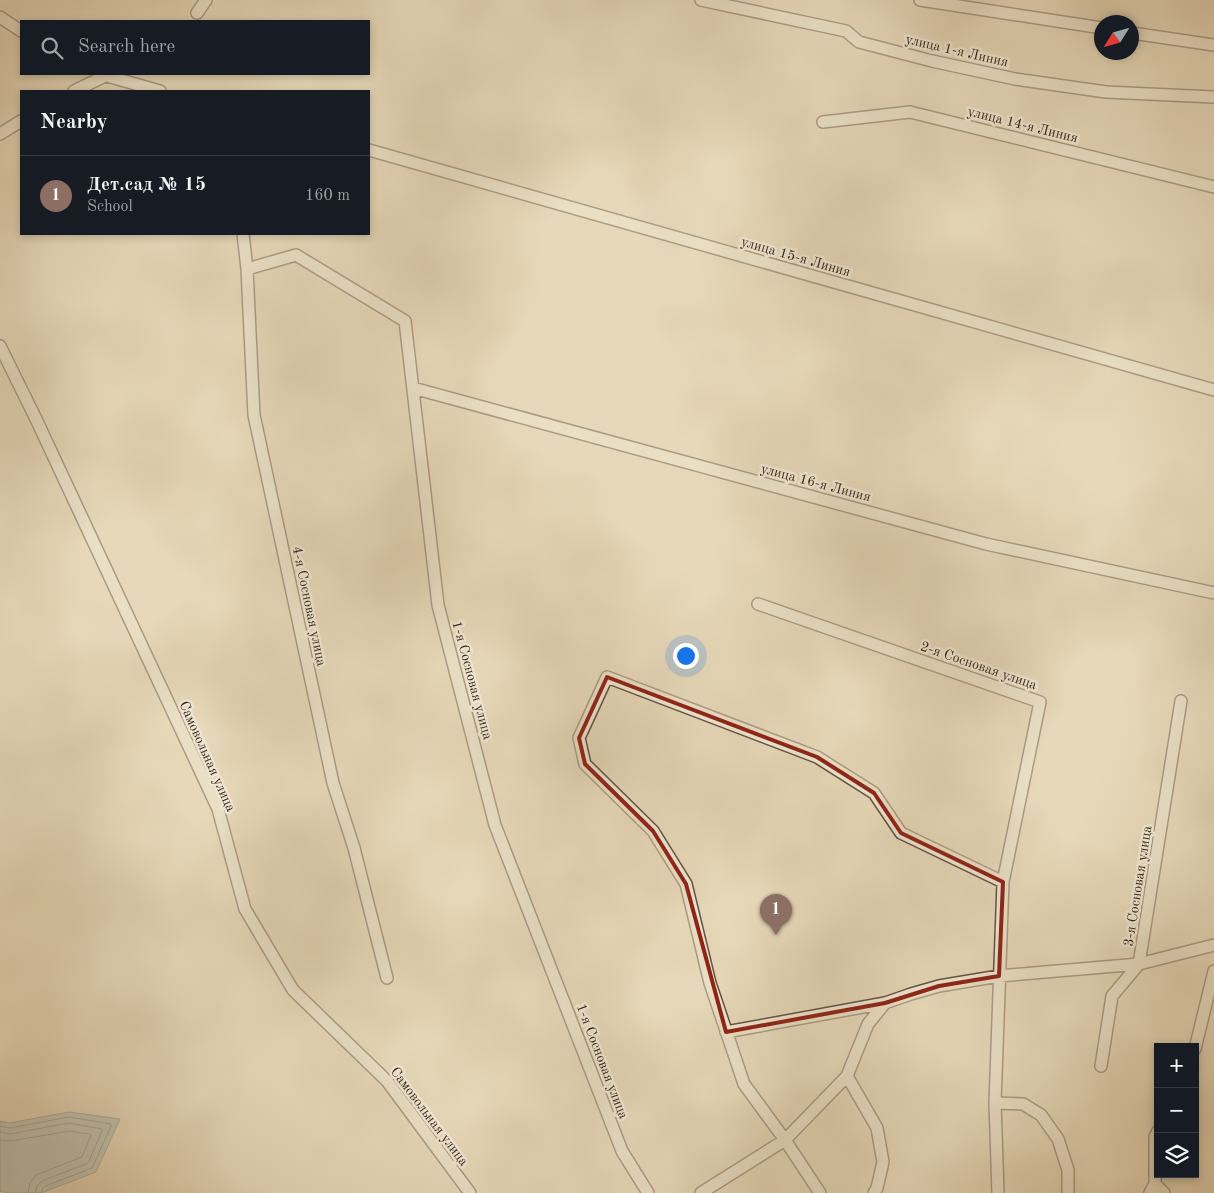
<!DOCTYPE html>
<meta charset="utf-8">
<style>
body{margin:0;font-family:"Old Standard TT",serif;background:#242831;color:#f1f3f6}
.controls{position:absolute;right:15px;bottom:15px;display:grid;overflow:hidden;border-radius:0px;box-shadow:0 2px 8px #0003}
.controls button{width:45px;height:45px;display:grid;place-items:center;padding:0;border:0;border-bottom:1px solid #363941;background:#171b24;color:#f1f3f6;font:25px sans-serif}
.compass{position:absolute;left:1094px;top:15px;width:45px;height:45px;border-radius:50%;background:#171b24;box-shadow:0 2px 8px #0003;rotate:233deg}
.you{position:absolute;left:685px;top:655px;width:18px;height:18px;margin:-12px;border:4px solid #fff;border-radius:50%;background:#1a73e8;box-shadow:0 0 0 8px #1a73e833}
.badge{display:grid;place-items:center;width:32px;height:32px;border-radius:50%;background:#c59692;color:#fff;font-size:16px;font-weight:700}
.pin{position:absolute;translate:-50% -41px;filter:drop-shadow(0 1px 2px #0008)}
.pin::after{content:'';position:absolute;top:26px;width:18px;height:15px;background:inherit;clip-path:polygon(0 0,100% 0,50% 100%)}
.list{margin:0;padding:0;list-style:none}
h2{display:flex;justify-content:space-between;align-items:center;height:65px;margin:0;padding:0 20px;font-size:21px}
h2 small{font-size:16px;font-weight:400;color:#9ea1a6}
.list li{display:grid;grid-template-columns:32px 1fr auto;gap:15px;align-items:center;box-sizing:border-box;height:80px;padding:0 20px;border-top:1px solid #363941}
.list b{display:block;font-size:19px;white-space:nowrap}
.list p{margin:0;font-size:16px;white-space:nowrap;color:#9ea1a6}
.list em{font-size:16px;font-style:normal;color:#9ea1a6}
.icon{flex:none;width:28px;height:28px;fill:none;stroke:currentColor;stroke-width:2;stroke-linecap:round;stroke-linejoin:round}
.map{position:relative;flex:none;width:1214px;height:1193px;overflow:hidden}
.search{position:absolute;background:#171b24;box-shadow:0 2px 8px #0003;left:20px;top:20px;width:350px;height:55px;display:flex;align-items:center;gap:12px;box-sizing:border-box;padding:0 18px;border-radius:0px;color:#9ea1a6;font-size:19px}
.panel{position:absolute;background:#171b24;box-shadow:0 2px 8px #0003;left:20px;top:90px;width:350px;height:145px;border-radius:0px}
.map>svg:first-child{display:block}
.water{fill:#9db6bb;stroke:#757d7b}
.lines{fill:none;stroke-linecap:round;stroke-linejoin:round}
.shore{stroke:#6a6e6b;stroke-width:1}
.street-casing{stroke:#645342;stroke-width:14}
.street{stroke:#efe6d2;stroke-width:11}
.marked{fill:none;stroke:#8f2418;stroke-width:4;stroke-linejoin:round}
.labels{text-anchor:middle;stroke-width:5;stroke-linejoin:round;paint-order:stroke}
.street-label{font-size:14px;fill:#38271b;stroke:#efe6d2}
</style>
<div class="map">
<svg width="1214" height="1193" viewBox="0 0 1214 1193">
<rect width="100%" height="100%" fill="#e6d8b9"/>
<filter id="stains"><feTurbulence type="fractalNoise" baseFrequency=".004" numOctaves="4"/><feColorMatrix values="0 0 0 0 .2 0 0 0 0 .09 0 0 0 0 .02 0 0 0 .5 -.17"/></filter>
<radialGradient id="worn" r=".72"><stop offset=".6" stop-color="#630" stop-opacity="0"/><stop offset="1" stop-color="#630" stop-opacity=".3"/></radialGradient>
<path class="water" d="M69,1112L120,1119L96,1172L41,1193H7L0,1191V1121L9,1123Z"/>
<g class="lines">
<path class="shore" d="M0,1126L10,1128L69,1117L111,1124V1126L92,1168L45,1186L42,1189V1193
M0,1132L10,1134L69,1123L102,1129V1131L88,1163L42,1181L37,1186L35,1193
M0,1140L11,1141L69,1131L89,1134L91,1135L82,1157L36,1175L30,1183L28,1193"/>
<g class="street-casing">
<path id="street" d="M701,0L846,31L859,42L932,61L1015,79L1106,92L1214,97
M920,0L1102,28
M197,13L206,0
M0,17L21,31
M1132,33L1214,45
M100,74L160,91
M74,91L105,76
M823,122L910,112L1214,187
M0,134L21,121
M369,150L1214,390
M243,234L247,269L254,415L333,783L354,848L387,978
M247,269L296,255L405,321L438,605L495,825L622,1151L648,1193
M0,346L36,419L218,809L245,909L293,990L387,1081L470,1193
M413,388L986,544L1214,593
M758,604L1040,702L1003,882L995,1103L998,1193
M726,1032L885,1003
M1195,1049L1214,971
M1101,1066L1112,996L1139,964L1181,701
M995,1103L1023,1104L1041,1115L1058,1139L1068,1170V1193
M1155,1184V1137L1158,1131
M701,1193L785,1140L847,1076
M820,1193L785,1140L744,1084L710,983L686,884L653,831L585,764L579,738L607,677L817,757L874,793L901,833L1003,882
M874,1193L877,1188L883,1162L877,1128L847,1076L868,1024L885,1003L911,994L939,986L999,976L1139,964L1214,945
M1150,1193L1155,1184L1164,1193"/>
</g>
<use href="#street" class="street"/>
</g>
<path d="M0 0H1214V1193H0ZM607,677L817,757L874,793L901,833L1003,882L999,976L939,986L885,1003L726,1032L686,884L653,831L585,764L579,738Z" fill="#e6d8b9" fill-opacity=".55" fill-rule="evenodd"/>
<path class="marked" d="M607,677L817,757L874,793L901,833L1003,882L999,976L939,986L885,1003L726,1032L686,884L653,831L585,764L579,738Z"/>
<g class="labels">
<g class="street-label">
<text transform="translate(957 50) rotate(13)" y="5">улица 1-я Линия</text>
<text transform="translate(1023 124) rotate(14)" y="5">улица 14-я Линия</text>
<text transform="translate(796 256) rotate(16)" y="5">улица 15-я Линия</text>
<text transform="translate(816 482) rotate(15)" y="5">улица 16-я Линия</text>
<text transform="translate(310 606) rotate(78)" y="5">4-я Сосновая улица</text>
<text transform="translate(979 665) rotate(19)" y="5">2-я Сосновая улица</text>
<text transform="translate(473 680) rotate(75)" y="5">1-я Сосновая улица</text>
<text transform="translate(208 756) rotate(66)" y="5">Самовольная улица</text>
<text transform="translate(1137 886) rotate(-81)" y="5">3-я Сосновая улица</text>
<text transform="translate(603 1061) rotate(69)" y="5">1-я Сосновая улица</text>
<text transform="translate(430 1116) rotate(53)" y="5">Самовольная улица</text>
</g>
</g>
<rect width="100%" height="100%" filter="url(#stains)"/>
<rect width="100%" height="100%" fill="url(#worn)"/>
</svg>
<div class="controls">
<button>+</button>
<button>−</button>
<button><svg class="icon" aria-label="layers" viewBox="0 0 24 24"><path d="M12 4l9 5-9 5-9-5zM3 14l9 5 9-5"/></svg></button>
</div>
<svg class="compass" viewBox="-18 -18 36 36"><path d="M0-13l5 13h-10z" fill="#e53935"/><path d="M0 13l5-13h-10z" fill="#9ea1a6"/></svg>
<div class="you"></div>
<div class="pin badge" style="left:776px;top:935px;background:#8d6e63">1</div>
<div class="search"><svg class="icon" aria-label="search" viewBox="0 0 24 24"><circle cx="10" cy="10" r="6"/><path d="M15 15l6 6"/></svg>Search here</div>
<section class="panel">
<h2>Nearby<small></small></h2>
<ul class="list">
<li><span class="badge" style="background:#8d6e63">1</span><div><b>Дет.сад № 15</b><p>School</p></div><em>160 m</em></li>
</ul>
</section>
</div>
